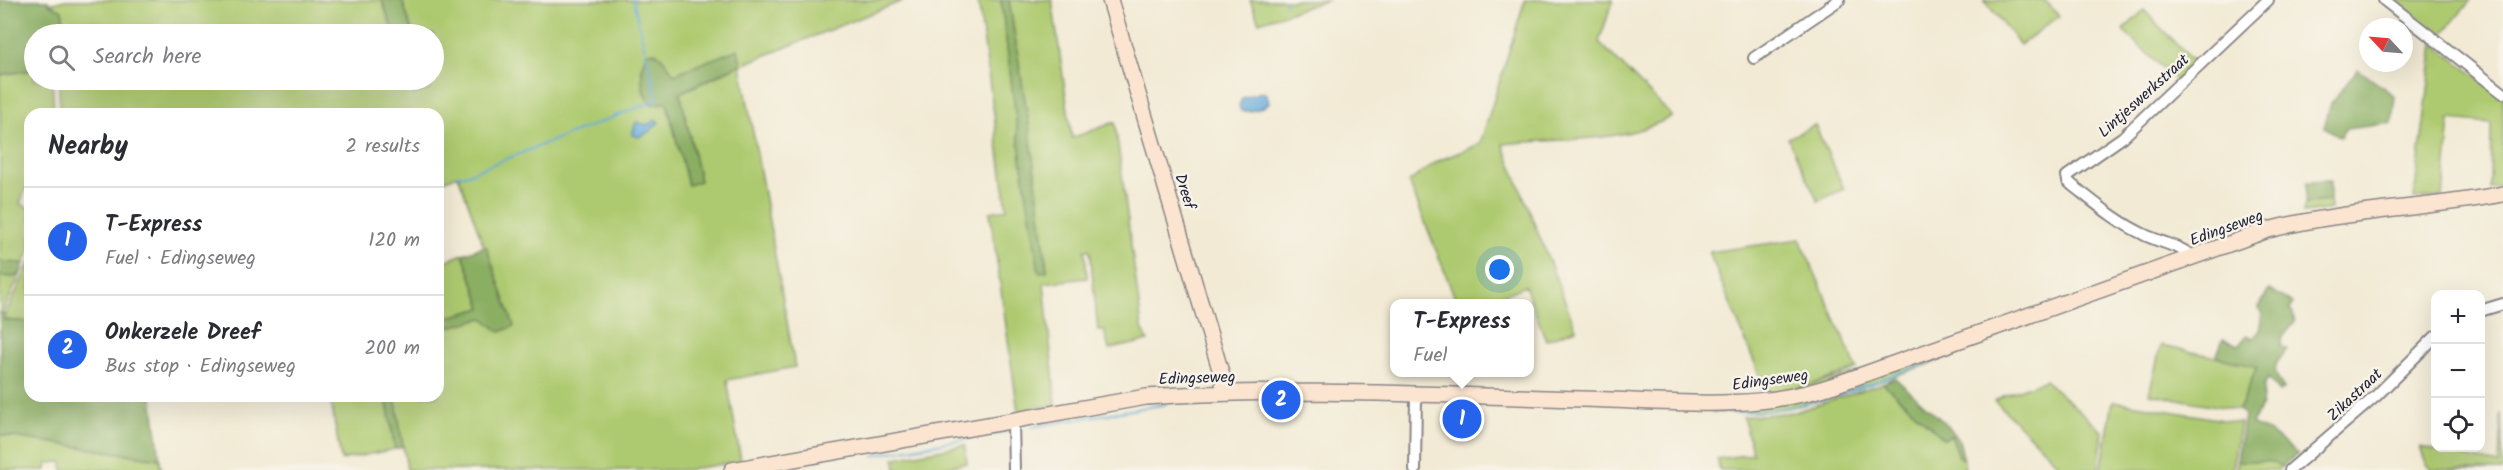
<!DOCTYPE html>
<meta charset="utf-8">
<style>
body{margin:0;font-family:Kalam,sans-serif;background:#f7f7f7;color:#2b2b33}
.controls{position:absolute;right:18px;bottom:18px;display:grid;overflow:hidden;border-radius:12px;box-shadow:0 6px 24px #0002}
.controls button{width:54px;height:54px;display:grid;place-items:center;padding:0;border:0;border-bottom:2px solid #e1e1e2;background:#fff;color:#2b2b33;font:30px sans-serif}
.compass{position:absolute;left:2359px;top:18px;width:54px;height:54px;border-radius:50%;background:#fff;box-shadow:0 6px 24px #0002;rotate:296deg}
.you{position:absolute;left:1500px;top:270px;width:21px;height:21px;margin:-15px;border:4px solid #fff;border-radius:50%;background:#1a73e8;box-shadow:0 0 0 9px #1a73e833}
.badge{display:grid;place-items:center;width:39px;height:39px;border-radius:50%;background:#2563eb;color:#fff;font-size:20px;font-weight:700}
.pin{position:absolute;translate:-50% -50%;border:3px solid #fff;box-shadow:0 2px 6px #0006}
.popup{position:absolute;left:1390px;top:299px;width:144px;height:78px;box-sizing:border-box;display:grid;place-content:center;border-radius:12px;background:#fff;filter:drop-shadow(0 2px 4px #0005);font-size:20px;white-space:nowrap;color:#7c7c81}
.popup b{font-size:22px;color:#2b2b33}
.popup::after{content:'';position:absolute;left:50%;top:100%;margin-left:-12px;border:12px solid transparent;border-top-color:#fff}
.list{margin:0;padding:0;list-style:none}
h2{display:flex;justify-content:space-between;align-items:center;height:78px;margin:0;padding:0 24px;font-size:26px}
h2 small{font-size:20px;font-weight:400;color:#7c7c81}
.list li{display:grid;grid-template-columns:39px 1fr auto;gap:18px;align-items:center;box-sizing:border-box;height:108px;padding:0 24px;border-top:2px solid #e1e1e2}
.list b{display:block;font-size:22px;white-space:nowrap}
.list p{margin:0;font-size:20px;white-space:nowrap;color:#7c7c81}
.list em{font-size:20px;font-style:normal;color:#7c7c81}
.icon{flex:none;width:33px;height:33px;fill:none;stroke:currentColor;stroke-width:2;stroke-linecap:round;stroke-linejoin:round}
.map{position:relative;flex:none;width:2503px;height:470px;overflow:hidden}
.search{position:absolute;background:#fff;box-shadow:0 6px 24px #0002;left:24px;top:24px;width:420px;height:66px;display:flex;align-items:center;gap:15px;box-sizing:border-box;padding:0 21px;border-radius:33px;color:#7c7c81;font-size:22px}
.panel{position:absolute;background:#fff;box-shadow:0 6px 24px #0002;left:24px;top:108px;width:420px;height:294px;border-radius:18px}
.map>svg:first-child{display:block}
.green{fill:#aeca70;stroke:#687656;stroke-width:1.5;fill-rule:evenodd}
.forest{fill:#8aae62;stroke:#56684e;stroke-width:1.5}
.water{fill:#62aad9;stroke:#42668a;stroke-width:1.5}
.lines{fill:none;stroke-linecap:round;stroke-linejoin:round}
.stream{stroke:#62aad9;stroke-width:2}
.street-casing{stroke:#8a8688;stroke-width:14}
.secondary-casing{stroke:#8a8688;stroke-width:18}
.street{stroke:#fff;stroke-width:10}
.secondary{stroke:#fce5d0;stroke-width:15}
.labels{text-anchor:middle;stroke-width:5;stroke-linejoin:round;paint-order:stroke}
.street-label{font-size:16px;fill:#22223b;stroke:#f7f3e8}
</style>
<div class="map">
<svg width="2503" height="470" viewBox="0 0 2503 470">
<rect width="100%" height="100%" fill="#f7f3e8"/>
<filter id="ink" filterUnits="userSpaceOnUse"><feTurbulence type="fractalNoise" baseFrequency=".0167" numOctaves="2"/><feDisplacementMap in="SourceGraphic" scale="12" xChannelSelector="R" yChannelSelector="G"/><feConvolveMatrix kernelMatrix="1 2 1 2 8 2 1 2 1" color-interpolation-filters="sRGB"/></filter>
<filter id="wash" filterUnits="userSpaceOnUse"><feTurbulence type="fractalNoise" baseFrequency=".008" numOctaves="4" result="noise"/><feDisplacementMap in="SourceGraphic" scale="24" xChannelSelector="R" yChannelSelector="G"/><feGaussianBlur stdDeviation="1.35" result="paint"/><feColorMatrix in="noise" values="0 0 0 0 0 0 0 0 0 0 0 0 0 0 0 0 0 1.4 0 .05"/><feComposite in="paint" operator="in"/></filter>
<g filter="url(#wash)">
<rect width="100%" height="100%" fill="#f2ead4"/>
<path class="green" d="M66,0H382L394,34H65L62,10L49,4Z
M402,0H905L741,65L795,367L727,380L741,461L686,470H407L395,396H438V330L483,318L500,332L513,326L458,175L438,183V114H60L59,80H409L414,94L430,89L427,80H434V34H413ZM738,49L740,65L680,93L700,181L688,185L667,103L646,98L641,67L656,52L674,75Z
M978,0H1001L1022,166L1040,272L1047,270L1030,132L1009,0H1052L1072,138L1115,122L1142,328L1148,341L1109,349L1104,330L1098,331L1090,250H1085L1087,278L1044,283L1056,405L1018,411L990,212L1007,209Z
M1250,0H1328L1259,22Z
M1525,0H1613L1599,42L1672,116C1622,145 1560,137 1503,144L1576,329L1546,340L1525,286L1485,303H1457L1409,182L1438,161L1480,144Z
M1984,0H2044L2059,16L2020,45Z
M2393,0H2471L2440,37Z
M2144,10L2195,64L2176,81L2123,30Z
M2434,44L2503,97V186L2490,189L2491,123L2450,119L2443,197L2414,199Z
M34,70V80H52L54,114H30V179L20,203L30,209V250L24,263L0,262V75Z
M1815,125L1844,189L1818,201L1788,138Z
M2330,201L2331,209L2303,213L2305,203Z
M1800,239L1857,369L1801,388L1767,393L1709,252Z
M463,254L482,308L438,320V264Z
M30,262V322L3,320Z
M20,275L2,314H0V276L13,277Z
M2161,345L2257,366L2239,410L2149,394Z
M1959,348C1945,361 1922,366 1905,372C1838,396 1785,417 1712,412L1713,409L1719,407Z
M2045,380L2103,432L2098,470H2064L1995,401L2003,396Z
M1883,383L1944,439L1951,435L1959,456L1964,460L1965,470H1720L1717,459L1753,454L1743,417L1795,412Z
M330,396H386L395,449L341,460Z
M2113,401L2240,423L2232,470H2101Z
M2501,413L2503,470H2433L2426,464L2420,447L2499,464Z
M0,435L160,459L161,470H63L62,462L47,463L46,470H0Z
M965,445L967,463L929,470H896L895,458Z
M2237,461H2267L2282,466L2278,470H2236Z"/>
<path class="forest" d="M0,0H48L49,4L62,10L65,34H34V70L0,75Z
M382,0H402L413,34H394Z
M1001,0H1009L1030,132L1047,271L1039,272L1022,166Z
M738,49L741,64L680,93L700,181L688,185L667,103L651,104C639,91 640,69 646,53C659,47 667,65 674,74Z
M2358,69L2395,96L2392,123L2346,129L2341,137L2324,127L2331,103Z
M2330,181V201L2305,203L2307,182Z
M486,246L514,326L500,332L483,318L438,330V320L482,308L463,254Z
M0,262L24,263L20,275L13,277L0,276Z
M2269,290L2293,303L2290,309L2293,313L2295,322L2283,337L2281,346L2287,349C2273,367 2271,369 2284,389L2280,392L2268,378L2264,385L2262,405L2252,423C2258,430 2264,428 2270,432C2280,438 2288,448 2298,454L2282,466L2267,461H2237L2244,416L2239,410L2257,367L2216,357L2223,339L2239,345L2247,335L2253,338L2259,332L2262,313L2258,309Z
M0,314H6L3,320L30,322V396H152L160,459L0,435Z
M1895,378L1950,428L1959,440L1964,460L1959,456L1951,435L1944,439L1883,383Z
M386,396H395L403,447L395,449Z"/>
<path class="water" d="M1261,92L1267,94L1269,102C1264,109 1250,112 1241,111L1239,106L1242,98Z
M655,120L659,122L650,131L639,137L632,135L636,122L647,125Z"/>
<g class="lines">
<path class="stream" d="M1284,4L1287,0
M456,175H465L657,100L633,0
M1720,411C1798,418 1870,383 1942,357
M1031,427L1166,404
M979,436L1009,431
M874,455L971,438"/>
</g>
</g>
<g filter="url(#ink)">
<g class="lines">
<g class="street-casing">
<path id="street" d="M2384,0L2503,93
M1754,58L1839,0
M2194,258C2180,245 2160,243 2143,234C2117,222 2094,202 2072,185L2068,181L2067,176L2123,137L2268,0
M2480,311L2503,304
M1013,420L1014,470
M1415,470L1416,395
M2290,470L2376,396L2436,336"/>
</g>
<g class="secondary-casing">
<path id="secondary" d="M1110,0L1223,379L1224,393
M732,470L1146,397C1291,387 1437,395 1582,399C1666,401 1754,413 1834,385L2268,230C2345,210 2425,209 2503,194"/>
</g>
<use href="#street" class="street"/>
<use href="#secondary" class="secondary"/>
</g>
</g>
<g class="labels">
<g class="street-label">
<text transform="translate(2143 95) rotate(-42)" y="6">Lintjeswerkstraat</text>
<text transform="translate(1186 191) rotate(73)" y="6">Dreef</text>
<text transform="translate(2226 227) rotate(-20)" y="6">Edingseweg</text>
<text transform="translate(1197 377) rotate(-2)" y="6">Edingseweg</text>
<text transform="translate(1770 379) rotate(-8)" y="6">Edingseweg</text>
<text transform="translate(2354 394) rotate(-43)" y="6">Zikastraat</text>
</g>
</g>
</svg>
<div class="controls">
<button>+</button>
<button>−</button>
<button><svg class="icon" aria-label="locate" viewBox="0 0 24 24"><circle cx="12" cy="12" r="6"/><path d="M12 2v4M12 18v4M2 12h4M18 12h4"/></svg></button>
</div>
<svg class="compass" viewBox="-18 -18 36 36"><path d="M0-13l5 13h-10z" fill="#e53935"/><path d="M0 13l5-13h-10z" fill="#7c7c81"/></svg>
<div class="you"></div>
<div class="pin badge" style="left:1462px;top:419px">1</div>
<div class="popup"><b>T-Express</b>Fuel</div>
<div class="pin badge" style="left:1281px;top:400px">2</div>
<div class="search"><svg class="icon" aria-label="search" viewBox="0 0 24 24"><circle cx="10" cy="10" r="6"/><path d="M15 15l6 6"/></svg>Search here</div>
<section class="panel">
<h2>Nearby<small>2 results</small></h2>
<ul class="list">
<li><span class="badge">1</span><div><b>T-Express</b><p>Fuel · Edingseweg</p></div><em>120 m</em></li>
<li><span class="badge">2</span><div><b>Onkerzele Dreef</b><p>Bus stop · Edingseweg</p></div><em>200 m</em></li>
</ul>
</section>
</div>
